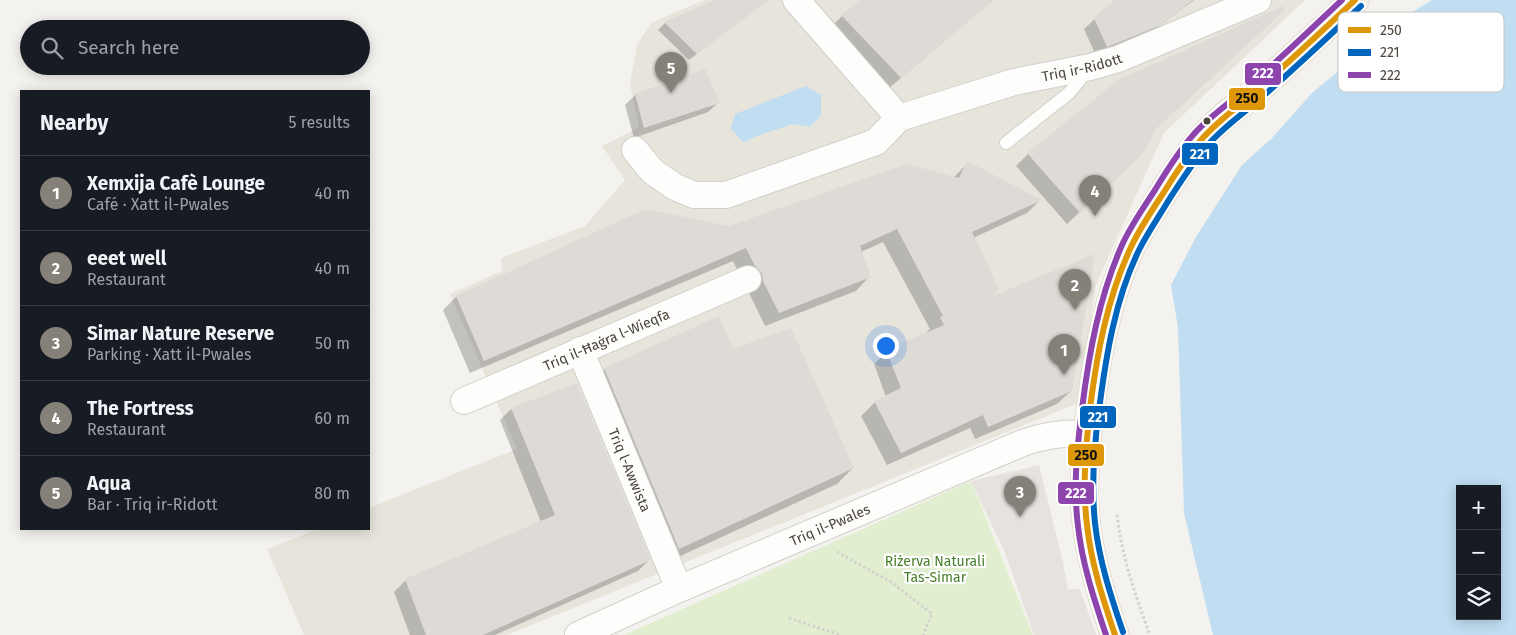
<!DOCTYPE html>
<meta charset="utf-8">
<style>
body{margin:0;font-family:"Fira Sans",sans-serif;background:#20242c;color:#f1f3f6}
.controls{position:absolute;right:15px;bottom:15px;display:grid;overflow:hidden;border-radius:0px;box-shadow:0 2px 12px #0003}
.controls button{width:45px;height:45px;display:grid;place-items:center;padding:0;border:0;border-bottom:1px solid #363941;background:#171b24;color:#f1f3f6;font:25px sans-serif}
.you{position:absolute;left:885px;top:345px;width:18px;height:18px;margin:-12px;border:4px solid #fff;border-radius:50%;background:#1a73e8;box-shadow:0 0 0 8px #1a73e833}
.badge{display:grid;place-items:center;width:32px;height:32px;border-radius:50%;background:#868178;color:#fff;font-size:16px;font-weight:700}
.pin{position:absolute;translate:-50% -41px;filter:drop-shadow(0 1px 2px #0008)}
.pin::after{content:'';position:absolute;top:26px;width:18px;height:15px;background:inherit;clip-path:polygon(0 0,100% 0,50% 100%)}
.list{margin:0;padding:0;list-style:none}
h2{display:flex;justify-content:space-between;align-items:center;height:65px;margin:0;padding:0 20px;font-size:21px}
h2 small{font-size:16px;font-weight:400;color:#9ea1a6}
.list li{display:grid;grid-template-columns:32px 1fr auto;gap:15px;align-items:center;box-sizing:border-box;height:75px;padding:0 20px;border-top:1px solid #363941}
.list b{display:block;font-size:19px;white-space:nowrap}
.list p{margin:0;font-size:16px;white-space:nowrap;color:#9ea1a6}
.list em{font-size:16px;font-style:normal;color:#9ea1a6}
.icon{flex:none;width:28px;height:28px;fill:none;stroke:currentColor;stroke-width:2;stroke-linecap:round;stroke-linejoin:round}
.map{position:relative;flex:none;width:1516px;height:635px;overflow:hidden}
.search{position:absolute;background:#171b24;box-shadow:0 2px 12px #0003;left:20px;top:20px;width:350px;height:55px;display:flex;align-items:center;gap:12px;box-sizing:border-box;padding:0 18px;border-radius:28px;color:#9ea1a6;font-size:19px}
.panel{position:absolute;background:#171b24;box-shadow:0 2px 12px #0003;left:20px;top:90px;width:350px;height:440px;border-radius:0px}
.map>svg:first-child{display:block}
.residential{fill:#e7e4dc}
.green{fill:#e1eecf}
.parking{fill:#e6e3df}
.water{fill:#c0ddf1;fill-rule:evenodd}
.shadow{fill:#0003}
.building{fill:#dedbd6}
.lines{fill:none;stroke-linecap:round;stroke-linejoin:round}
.lane-casing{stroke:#d2d0cb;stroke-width:14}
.street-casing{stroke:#d2d0cb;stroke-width:28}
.primary-casing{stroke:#d6cebb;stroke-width:29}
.path{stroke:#d3d2cc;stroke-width:3;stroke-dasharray:2.5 2.5;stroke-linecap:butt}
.lane{stroke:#fdfdfc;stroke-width:12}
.street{stroke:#fdfdfc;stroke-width:26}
.primary{stroke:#f2efe6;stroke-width:28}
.bus-1-casing{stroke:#fff;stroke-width:10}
.bus-2-casing{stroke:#fff;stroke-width:10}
.bus-3-casing{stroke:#fff;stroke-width:10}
.bus-1{stroke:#dd9709;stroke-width:6}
.bus-2{stroke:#0065bd;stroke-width:6}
.bus-3{stroke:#8e44ad;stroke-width:6}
.bus-dot{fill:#4b4439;stroke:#fff;stroke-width:2}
.labels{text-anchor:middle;stroke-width:4.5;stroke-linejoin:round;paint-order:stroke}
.street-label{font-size:14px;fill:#4b4439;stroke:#fff}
.park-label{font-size:14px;fill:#4a7f2a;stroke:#fff}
.key{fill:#fff;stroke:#c9c7c4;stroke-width:1}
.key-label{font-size:14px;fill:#4b4439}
.line-badge{stroke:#fff;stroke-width:2}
.badge-label{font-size:14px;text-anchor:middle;font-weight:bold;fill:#fff}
.pale-badge-label{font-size:14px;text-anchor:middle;font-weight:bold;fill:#111}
</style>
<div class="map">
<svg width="1516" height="635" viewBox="0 0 1516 635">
<rect width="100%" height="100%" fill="#f4f2ee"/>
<path class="residential" d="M704,0H1305L1164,133L1096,285L1078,403L507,635H304L267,549L318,529H369V508L517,449L450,294L502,271L501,258L585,226L625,180L602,146L639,127L630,84L637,45L651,23Z"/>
<path class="green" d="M971,481L1033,635H624Z"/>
<path class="parking" d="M1039,465L1062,558L1068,589H1080L1096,635H1034L1005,553L971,481Z"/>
<path class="water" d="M1432,0H1516V635H1213L1184,513L1178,328L1171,285L1196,237L1242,165L1272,138L1313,92L1409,14ZM1460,489H1497V616H1460Z
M806,86L821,95V115L810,127L793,124L754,137L744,143L731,129L735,114Z"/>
<path class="shadow" d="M718,0H743L751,12L689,60L658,30L665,23Z
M862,0H993L888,89L830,28L842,16Z
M1116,0H1194L1147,35L1096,56L1084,29Z
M1121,80L1152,132L1128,167L1067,224L1016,166L1028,154Z
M635,95L719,102L708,112L634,138L625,105Z
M968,163L1040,200L1027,213L973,238L987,299L1071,391L1057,404L975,439L970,428L887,465L861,416L875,402L886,397L874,364L887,351L928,333L927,331L930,329L883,242L861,252L869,277L856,291L765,326L750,295L748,286L742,280L733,261L470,373L443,310L456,297L729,228L953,178Z
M732,350L853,468L837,484L663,564L589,385L605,369Z
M511,409L649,560L638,571L495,635H410L394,592L406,580L541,522L500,420Z"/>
<path class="building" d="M715,0H769L697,54L664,22Z
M860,0H994L901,78L841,15Z
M1114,0H1193L1159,26L1107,47L1094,18Z
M1283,6L1285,10L1154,131L1149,144L1142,155L1080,213L1027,153L1120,79Z
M705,69L720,103L644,128L635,94Z
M967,161L1042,200L972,232L999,289L992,296L1095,254L1072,391L988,427L983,415L901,453L874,401L901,388L886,350L944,325L940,317L943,316L897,229L860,246L871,277L779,313L763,281L762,273L755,266L746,248L484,361L456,296L645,209L729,226L907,164L959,178Z
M719,316L733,349L791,328L854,468L679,549L604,368Z
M577,383L651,560L483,635H426L405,579L555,515L511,408Z"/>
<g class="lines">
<g class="lane-casing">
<path id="lane" d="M1006,143L1069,93L1087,71"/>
</g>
<g class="street-casing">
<g id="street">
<path d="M796,0L899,118"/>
<path id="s1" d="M635,150L652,171L675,187L694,195H726L876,142L899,118L1014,82L1090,67L1118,59L1258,0"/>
<path id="s2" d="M580,350L679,589"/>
<path id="s3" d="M464,401L748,279"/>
<path id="s4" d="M578,635L679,589L1025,442C1046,435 1066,432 1088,434"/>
</g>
</g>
<g class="primary-casing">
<path id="primary" d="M1115,635C1101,595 1088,553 1085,510C1083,480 1086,449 1089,420C1096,361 1106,301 1131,247C1143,224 1158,201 1172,179C1184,161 1198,141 1214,126C1226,113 1242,104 1255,92C1289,62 1322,31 1355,0"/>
</g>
<path class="path" d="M1117,515C1122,557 1135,595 1150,635
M837,552L891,582L932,614L923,635
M789,618L840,635"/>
<use href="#lane" class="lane"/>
<use href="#street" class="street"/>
<use href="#primary" class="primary"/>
<g class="bus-1-casing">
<path id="bus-1" d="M1115,635C1103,599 1091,563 1087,525C1082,486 1086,447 1090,408C1097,354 1107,298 1131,247C1140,228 1152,210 1164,192C1175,174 1187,156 1201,140C1217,121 1237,108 1255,92C1289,62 1322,31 1355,0"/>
</g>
<g class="bus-2-casing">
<path id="bus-2" d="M1123,632C1111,597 1099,560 1095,523C1091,485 1094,447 1099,410C1106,356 1115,299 1139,250C1148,232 1160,215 1170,198C1182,180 1193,162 1207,146C1223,127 1243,114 1261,98C1295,68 1328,37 1361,6"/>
</g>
<g class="bus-3-casing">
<path id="bus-3" d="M1106,635C1094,599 1082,563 1078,526C1073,487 1077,448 1082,409C1089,353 1099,297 1122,245C1131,225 1144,207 1155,190C1167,170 1179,151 1194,134C1210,116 1230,103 1248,87C1280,59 1311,29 1342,0"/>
</g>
<use href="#bus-1" class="bus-1"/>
<use href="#bus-2" class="bus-2"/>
<use href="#bus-3" class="bus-3"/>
</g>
<circle class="bus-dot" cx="1207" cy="121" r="4.5"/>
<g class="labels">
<g class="street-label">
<text dy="5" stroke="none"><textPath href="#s1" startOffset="490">Triq ir-Ridott</textPath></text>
<text dy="5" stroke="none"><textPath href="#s3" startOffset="155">Triq il-Ħaġra l-Wieqfa</textPath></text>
<text dy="5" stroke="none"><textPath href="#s2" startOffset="130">Triq l-Awwista</textPath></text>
<text dy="5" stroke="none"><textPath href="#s4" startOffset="275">Triq il-Pwales</textPath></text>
</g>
<g class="park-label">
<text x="935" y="566">Riżerva Naturali<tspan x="935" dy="16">Tas-Simar</tspan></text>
</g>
</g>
<rect x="1338" y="12" width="166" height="80" rx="8" class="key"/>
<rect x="1348" y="27" width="23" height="6" fill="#dd9709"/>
<rect x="1348" y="49" width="23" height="7" fill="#0065bd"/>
<rect x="1348" y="72" width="23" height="6" fill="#8e44ad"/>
<g class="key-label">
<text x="1380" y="35">250</text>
<text x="1380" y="57">221</text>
<text x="1380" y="80">222</text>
</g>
<g class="line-badge">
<rect x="1244" y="62" width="38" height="24" rx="5" fill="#8e44ad"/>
<rect x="1228" y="87" width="38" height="24" rx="5" fill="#dd9709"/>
<rect x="1181" y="142" width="38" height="24" rx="5" fill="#0065bd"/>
<rect x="1079" y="405" width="38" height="24" rx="5" fill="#0065bd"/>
<rect x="1067" y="443" width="38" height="24" rx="5" fill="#dd9709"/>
<rect x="1057" y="481" width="38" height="24" rx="5" fill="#8e44ad"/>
</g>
<g class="badge-label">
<text x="1263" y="78">222</text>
<text x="1200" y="159">221</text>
<text x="1098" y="422">221</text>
<text x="1076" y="498">222</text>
</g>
<g class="pale-badge-label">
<text x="1247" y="103">250</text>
<text x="1086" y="460">250</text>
</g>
</svg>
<div class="controls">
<button>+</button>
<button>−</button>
<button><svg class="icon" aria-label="layers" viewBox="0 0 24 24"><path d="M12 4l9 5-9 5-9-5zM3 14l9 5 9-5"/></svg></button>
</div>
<div class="you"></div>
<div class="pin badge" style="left:1064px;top:375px">1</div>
<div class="pin badge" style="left:1075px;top:310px">2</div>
<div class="pin badge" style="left:1020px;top:517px">3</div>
<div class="pin badge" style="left:1095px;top:216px">4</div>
<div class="pin badge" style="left:671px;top:93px">5</div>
<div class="search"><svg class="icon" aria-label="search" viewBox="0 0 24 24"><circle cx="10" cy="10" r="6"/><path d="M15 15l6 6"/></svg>Search here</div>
<section class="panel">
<h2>Nearby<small>5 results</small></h2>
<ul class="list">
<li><span class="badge">1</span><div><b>Xemxija Cafè Lounge</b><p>Café · Xatt il-Pwales</p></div><em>40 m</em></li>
<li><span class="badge">2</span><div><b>eeet well</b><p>Restaurant</p></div><em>40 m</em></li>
<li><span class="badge">3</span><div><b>Simar Nature Reserve</b><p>Parking · Xatt il-Pwales</p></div><em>50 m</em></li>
<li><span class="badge">4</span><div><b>The Fortress</b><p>Restaurant</p></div><em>60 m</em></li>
<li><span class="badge">5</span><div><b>Aqua</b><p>Bar · Triq ir-Ridott</p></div><em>80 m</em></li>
</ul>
</section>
</div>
